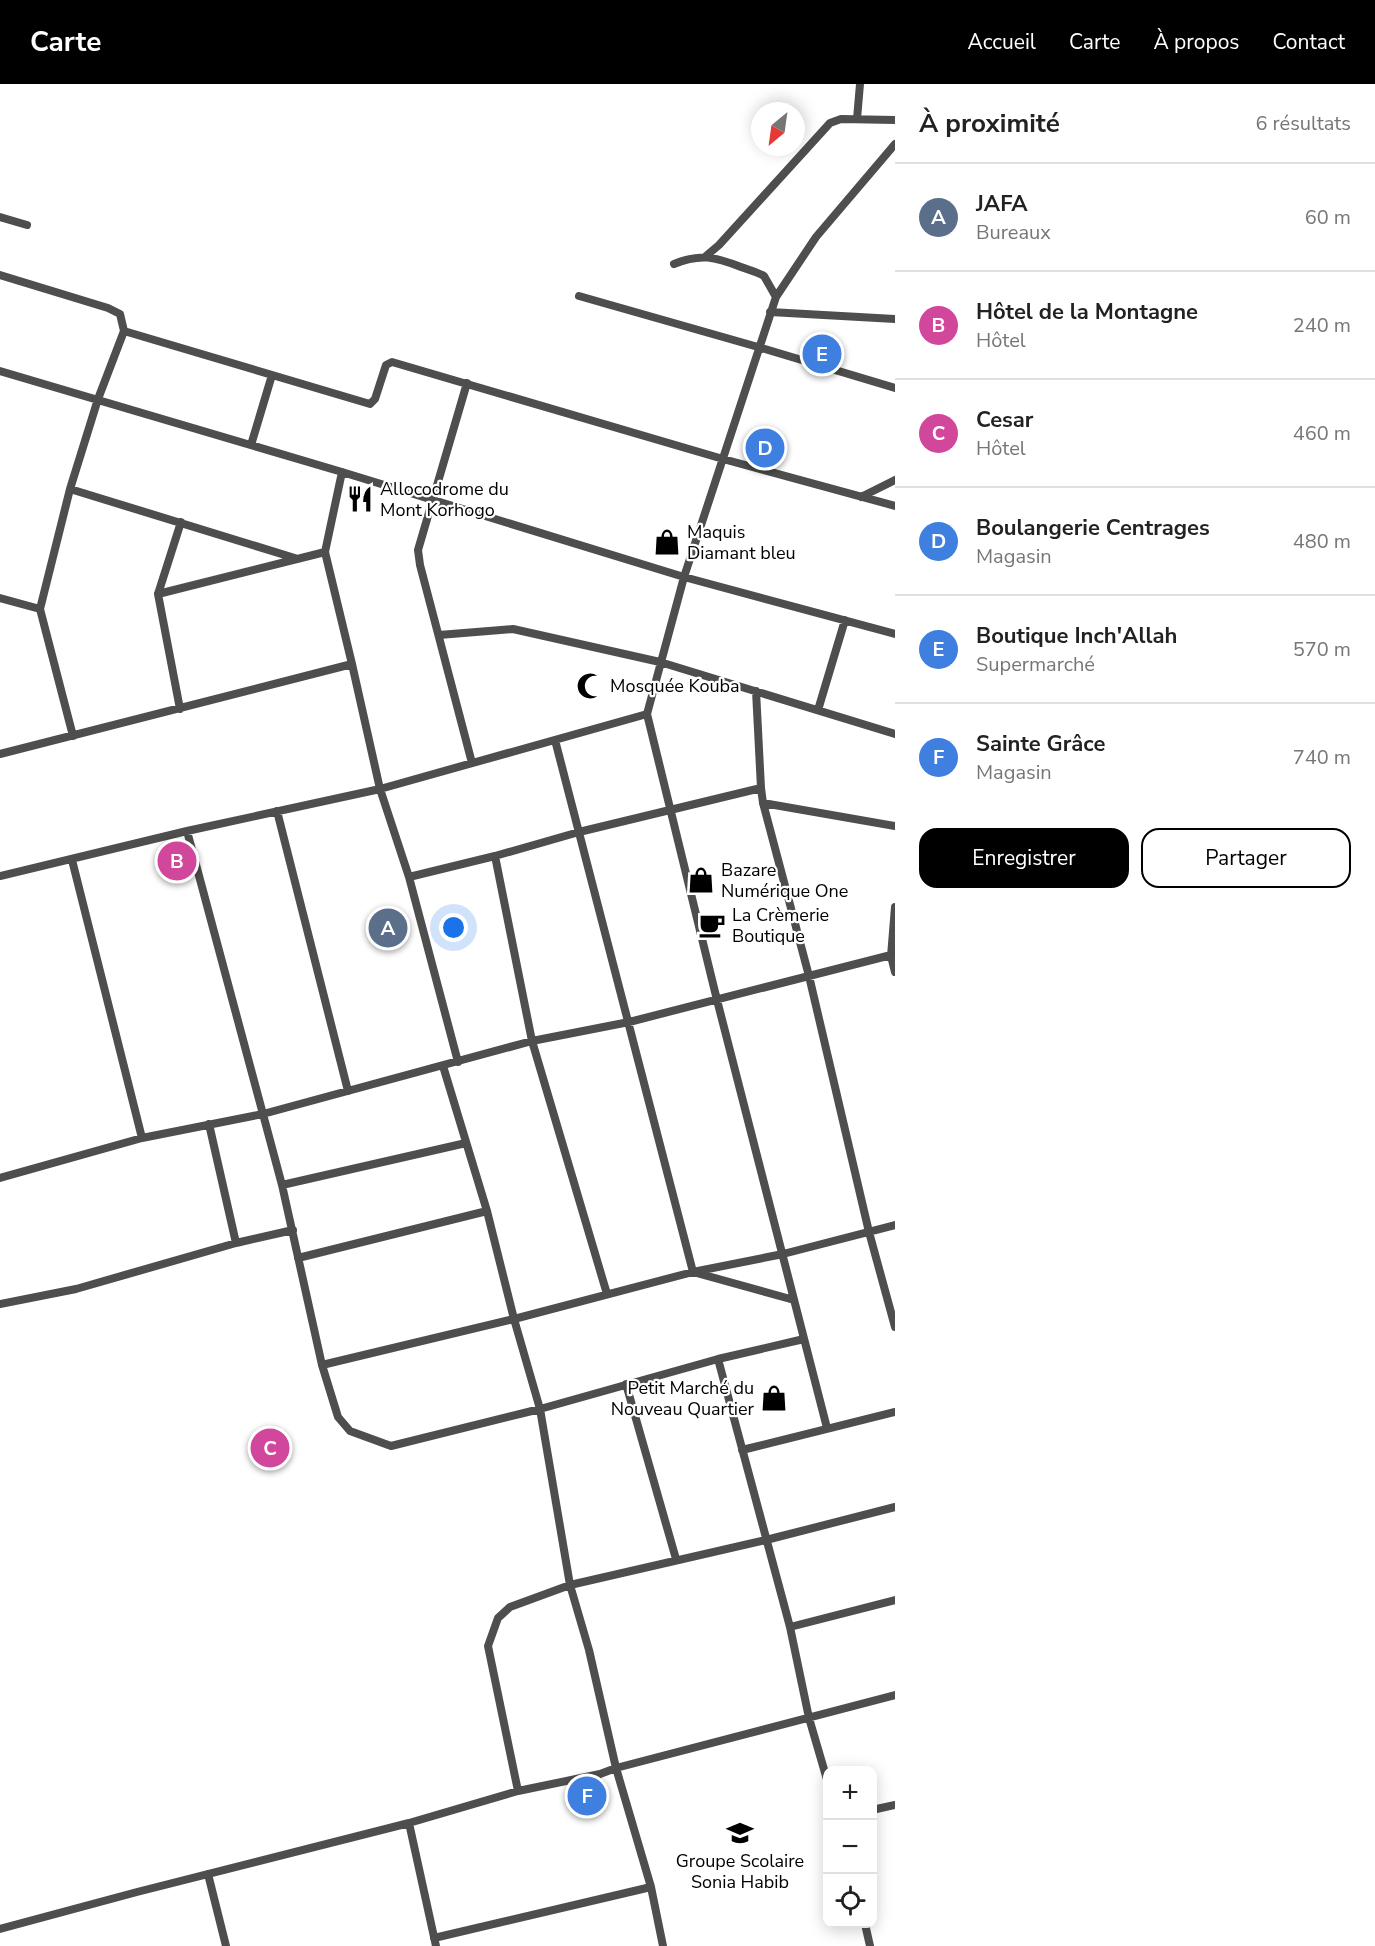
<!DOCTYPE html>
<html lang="fr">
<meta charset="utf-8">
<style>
body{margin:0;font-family:"Nunito Sans",sans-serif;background:#f2f2f2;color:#222}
.controls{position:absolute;right:18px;bottom:18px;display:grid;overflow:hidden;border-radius:12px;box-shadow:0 3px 15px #0003}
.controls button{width:54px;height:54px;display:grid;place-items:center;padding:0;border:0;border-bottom:2px solid #e0e0e0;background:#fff;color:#222;font:30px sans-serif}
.compass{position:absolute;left:751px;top:18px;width:54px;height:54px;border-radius:50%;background:#fff;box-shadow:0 3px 15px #0003;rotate:209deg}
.you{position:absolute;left:454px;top:844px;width:21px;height:21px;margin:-15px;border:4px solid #fff;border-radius:50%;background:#1a73e8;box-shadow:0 0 0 9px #1a73e833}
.badge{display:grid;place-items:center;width:39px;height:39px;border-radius:50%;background:#000;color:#fff;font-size:20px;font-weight:700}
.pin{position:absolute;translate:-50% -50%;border:3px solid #fff;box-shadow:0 2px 6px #0006}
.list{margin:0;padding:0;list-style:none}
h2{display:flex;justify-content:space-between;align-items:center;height:78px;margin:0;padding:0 24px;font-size:26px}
h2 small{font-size:20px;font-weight:400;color:#767676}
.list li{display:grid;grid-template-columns:39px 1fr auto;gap:18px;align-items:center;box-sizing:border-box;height:108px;padding:0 24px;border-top:2px solid #e0e0e0}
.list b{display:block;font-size:22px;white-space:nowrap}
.list p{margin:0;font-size:20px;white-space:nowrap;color:#767676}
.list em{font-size:20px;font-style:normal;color:#767676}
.actions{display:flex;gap:12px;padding:18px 24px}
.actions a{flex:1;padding:14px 0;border:2px solid #000;border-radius:18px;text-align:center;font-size:21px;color:#000}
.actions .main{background:#000;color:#fff}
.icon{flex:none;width:33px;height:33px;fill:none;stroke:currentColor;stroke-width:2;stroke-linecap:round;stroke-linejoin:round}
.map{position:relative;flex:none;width:895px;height:1862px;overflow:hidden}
header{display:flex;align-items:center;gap:36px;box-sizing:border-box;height:84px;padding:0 30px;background:#000;color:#fff}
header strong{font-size:28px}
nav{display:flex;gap:33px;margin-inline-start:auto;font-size:21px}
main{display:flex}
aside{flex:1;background:#fff}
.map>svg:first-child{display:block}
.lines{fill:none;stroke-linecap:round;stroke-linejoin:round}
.minor{stroke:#4e4e4e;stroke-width:8}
.labels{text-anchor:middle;stroke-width:4.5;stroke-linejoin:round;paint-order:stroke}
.poi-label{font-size:18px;fill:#000;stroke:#fff;text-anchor:start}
</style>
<header>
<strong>Carte</strong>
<nav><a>Accueil</a><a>Carte</a><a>À propos</a><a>Contact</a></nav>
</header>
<main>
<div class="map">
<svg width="895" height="1862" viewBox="0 0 895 1862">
<rect width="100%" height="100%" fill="#fff"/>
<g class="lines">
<path class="minor" d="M857,35L860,0
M0,133L27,141
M706,172L719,161L830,39L841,35L895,36
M674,180C701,169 715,173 741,183C749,186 757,188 764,192L776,213
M0,191L108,224L120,230L124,247L98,315L70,405L40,525
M579,212L758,263L895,304
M770,228L895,235
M124,247L370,320L375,315L386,281L392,278L723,375L895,422
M0,287L342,388L684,493L895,550
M467,299L418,466L420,481L472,679
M251,361L272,291
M342,388L325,468L352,580L380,705L409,793L458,978
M70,405L298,475
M861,413L895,396
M158,510L325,468
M0,514L40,525L73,652
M439,551L513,545L660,578L895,650
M756,607L761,704L763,719L809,892L869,1148L895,1243
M180,625L158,510L181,438
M818,626L845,536
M555,656L693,1188L794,1216
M0,670L352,580
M763,719L895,742
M277,727L348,1007
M187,747L282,1101L322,1281L338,1333L350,1347L391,1362L540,1325L718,1275L804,1255
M495,772L532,957L607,1210
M72,776L142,1054
M0,792L187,747L380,705L647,630
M409,793L495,772L579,748L761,704
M895,823L891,872L895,888
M443,982L487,1127L514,1235L540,1325L570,1501L589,1566L616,1684L651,1803L663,1862
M209,1040L236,1159
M0,1094L142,1054L263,1030L532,957L629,938L895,870
M282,1101L466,1059
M298,1174L487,1127
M0,1220L76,1205L236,1159L293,1146
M718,1275L790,1543L809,1634L828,1699
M322,1281L514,1235L693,1188L783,1170L895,1141
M626,1300L676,1475
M827,1344L717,916L647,630L684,493L776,213L816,153L895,60
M742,1366L895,1328
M790,1543L895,1516
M518,1707L488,1562L498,1534L510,1523L570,1501L766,1456L895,1423
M872,1726L895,1721
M409,1739L436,1862
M208,1790L226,1862
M865,1840L870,1862
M0,1845L137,1808L409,1739L518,1707L600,1690L616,1684L895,1611
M434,1854L651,1803"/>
</g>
<defs>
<g id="restaurant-bare" transform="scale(2.07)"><path d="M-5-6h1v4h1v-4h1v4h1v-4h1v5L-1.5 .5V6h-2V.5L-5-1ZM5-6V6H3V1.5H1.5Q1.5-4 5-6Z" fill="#000" stroke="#fff" stroke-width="2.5" paint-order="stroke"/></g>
<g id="shop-bare" transform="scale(2.07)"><path d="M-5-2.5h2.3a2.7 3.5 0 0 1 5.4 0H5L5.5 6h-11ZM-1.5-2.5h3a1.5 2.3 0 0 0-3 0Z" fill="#000" stroke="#fff" stroke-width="2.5" paint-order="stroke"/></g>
<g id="mosque-bare" transform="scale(2.07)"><path d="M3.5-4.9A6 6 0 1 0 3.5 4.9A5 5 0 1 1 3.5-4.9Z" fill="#000" stroke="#fff" stroke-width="2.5" paint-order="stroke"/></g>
<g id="cafe-bare" transform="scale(2.07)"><path d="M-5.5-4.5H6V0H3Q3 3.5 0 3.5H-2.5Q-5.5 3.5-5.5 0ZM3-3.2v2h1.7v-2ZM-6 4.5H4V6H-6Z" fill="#000" stroke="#fff" stroke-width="2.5" paint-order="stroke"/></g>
<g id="school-bare" transform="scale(2.07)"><path d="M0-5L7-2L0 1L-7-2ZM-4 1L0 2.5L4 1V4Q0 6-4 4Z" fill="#000" stroke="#fff" stroke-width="2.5" paint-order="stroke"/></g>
</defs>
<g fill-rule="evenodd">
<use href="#restaurant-bare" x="360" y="415"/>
<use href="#shop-bare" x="667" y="458"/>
<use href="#mosque-bare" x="590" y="602"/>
<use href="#shop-bare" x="701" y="796"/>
<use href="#cafe-bare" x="712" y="841"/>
<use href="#shop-bare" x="774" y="1314"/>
<use href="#school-bare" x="740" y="1749"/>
</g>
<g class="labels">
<g class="poi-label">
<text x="380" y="411">Allocodrome du<tspan x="380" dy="21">Mont Korhogo</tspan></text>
<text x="687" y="454">Maquis<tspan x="687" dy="21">Diamant bleu</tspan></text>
<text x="610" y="608">Mosquée Kouba</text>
<text x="721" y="792">Bazare<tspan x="721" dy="21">Numérique One</tspan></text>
<text x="732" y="837">La Crèmerie<tspan x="732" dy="21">Boutique</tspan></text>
<text x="754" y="1310" text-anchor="end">Petit Marché du<tspan x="754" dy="21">Nouveau Quartier</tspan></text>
<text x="740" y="1783" text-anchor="middle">Groupe Scolaire<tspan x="740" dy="21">Sonia Habib</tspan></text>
</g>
</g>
</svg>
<div class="controls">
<button>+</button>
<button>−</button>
<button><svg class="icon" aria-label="locate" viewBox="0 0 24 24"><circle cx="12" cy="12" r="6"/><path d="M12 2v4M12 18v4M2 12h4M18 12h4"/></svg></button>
</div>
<svg class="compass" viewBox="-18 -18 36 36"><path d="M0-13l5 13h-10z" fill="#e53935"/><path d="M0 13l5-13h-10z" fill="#767676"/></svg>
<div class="you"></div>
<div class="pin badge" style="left:388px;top:844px;background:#5c6f8a">A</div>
<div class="pin badge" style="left:177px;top:777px;background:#d1479c">B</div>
<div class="pin badge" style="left:270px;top:1364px;background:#d1479c">C</div>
<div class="pin badge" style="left:765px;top:364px;background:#3f7fe0">D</div>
<div class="pin badge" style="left:822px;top:270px;background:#3f7fe0">E</div>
<div class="pin badge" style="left:587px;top:1712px;background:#3f7fe0">F</div>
</div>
<aside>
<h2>À proximité<small>6 résultats</small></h2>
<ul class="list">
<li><span class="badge" style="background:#5c6f8a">A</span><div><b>JAFA</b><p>Bureaux</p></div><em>60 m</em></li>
<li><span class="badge" style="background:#d1479c">B</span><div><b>Hôtel de la Montagne</b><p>Hôtel</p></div><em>240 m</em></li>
<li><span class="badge" style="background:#d1479c">C</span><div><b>Cesar</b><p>Hôtel</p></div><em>460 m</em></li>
<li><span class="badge" style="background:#3f7fe0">D</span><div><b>Boulangerie Centrages</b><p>Magasin</p></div><em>480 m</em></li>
<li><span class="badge" style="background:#3f7fe0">E</span><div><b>Boutique Inch'Allah</b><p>Supermarché</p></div><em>570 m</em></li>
<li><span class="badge" style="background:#3f7fe0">F</span><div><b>Sainte Grâce</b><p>Magasin</p></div><em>740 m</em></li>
</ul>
<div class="actions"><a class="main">Enregistrer</a><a>Partager</a></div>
</aside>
</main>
